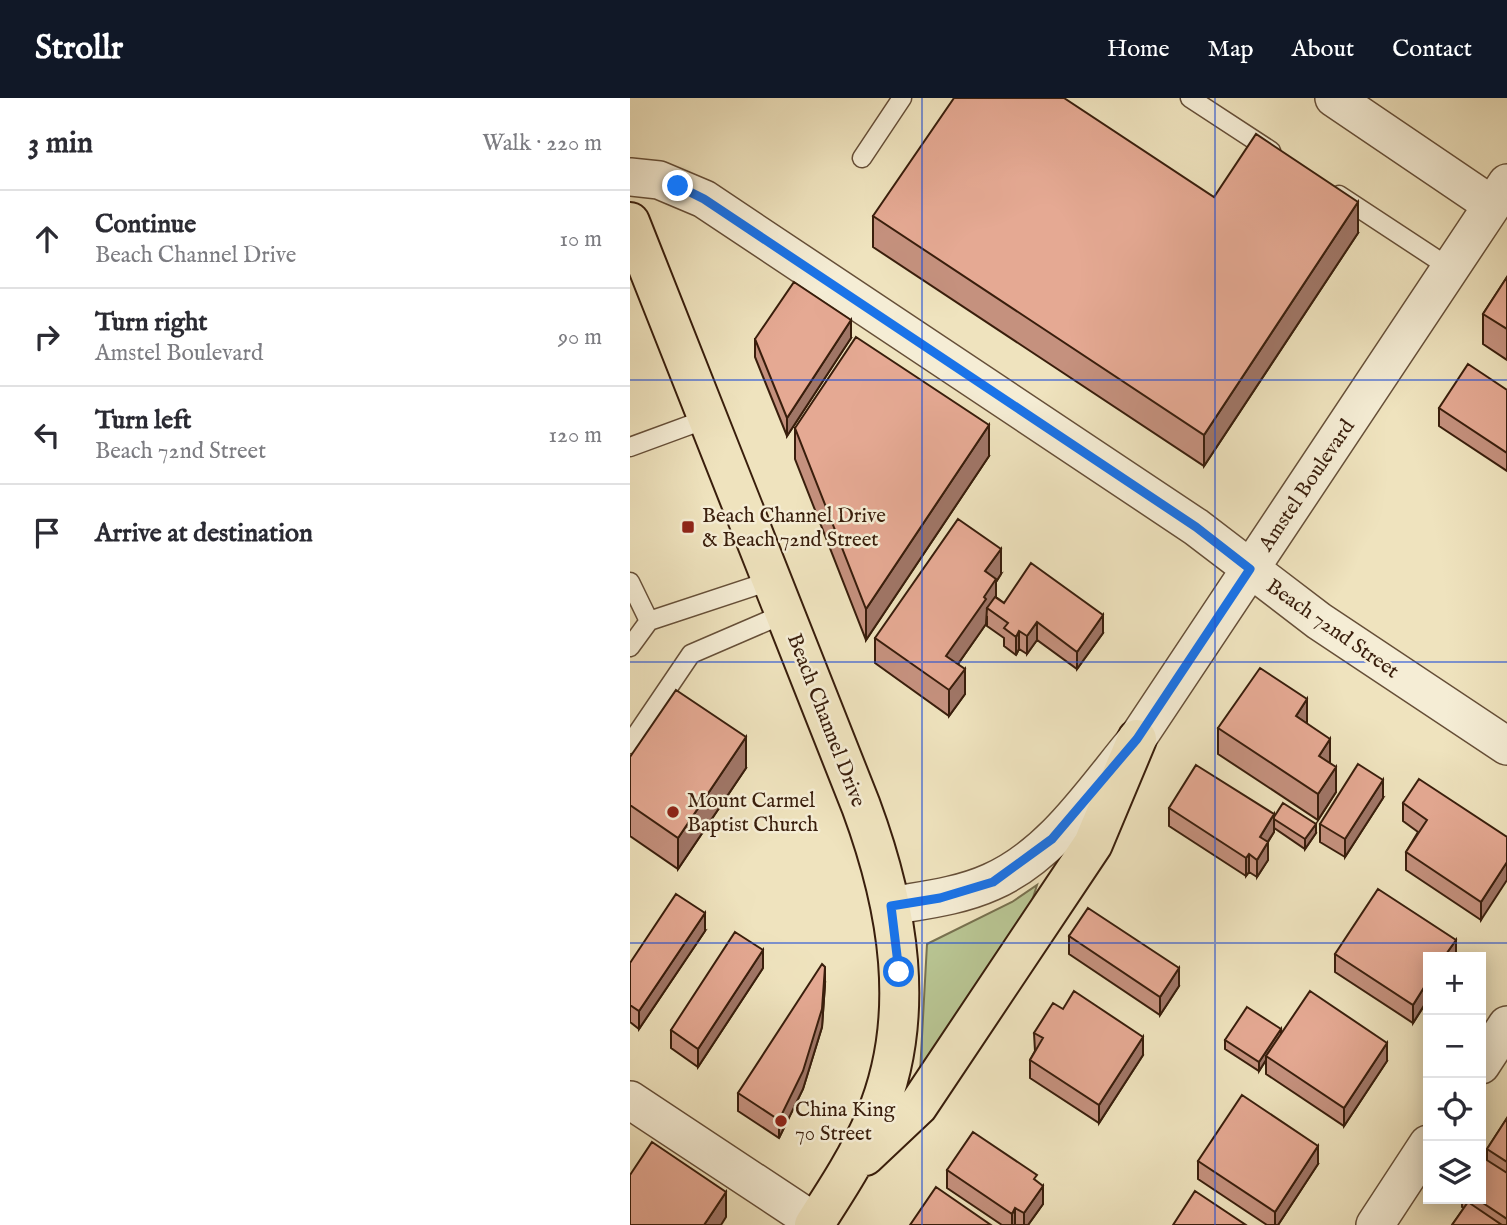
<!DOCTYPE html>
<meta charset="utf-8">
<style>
body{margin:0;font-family:"IM FELL English",serif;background:#f2f2f3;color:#2b2b33}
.controls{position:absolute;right:21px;bottom:21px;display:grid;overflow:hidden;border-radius:0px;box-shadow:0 4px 18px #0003}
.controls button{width:63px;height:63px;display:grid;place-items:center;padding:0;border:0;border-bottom:2px solid #e1e1e2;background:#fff;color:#2b2b33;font:35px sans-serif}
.stop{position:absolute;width:21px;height:21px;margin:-16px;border:5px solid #1a73e8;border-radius:50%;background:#fff}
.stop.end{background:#1a73e8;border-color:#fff;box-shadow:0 2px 7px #0008}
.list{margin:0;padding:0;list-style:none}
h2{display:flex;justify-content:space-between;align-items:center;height:91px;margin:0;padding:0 28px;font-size:30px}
h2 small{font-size:23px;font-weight:400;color:#7c7c81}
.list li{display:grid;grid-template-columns:46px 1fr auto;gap:21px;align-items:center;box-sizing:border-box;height:98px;padding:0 28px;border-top:2px solid #e1e1e2}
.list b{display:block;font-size:26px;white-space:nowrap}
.list p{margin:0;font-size:23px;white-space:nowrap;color:#7c7c81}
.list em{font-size:23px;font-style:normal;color:#7c7c81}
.icon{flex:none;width:38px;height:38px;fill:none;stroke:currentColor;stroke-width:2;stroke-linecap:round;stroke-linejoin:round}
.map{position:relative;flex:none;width:877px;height:1127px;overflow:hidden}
header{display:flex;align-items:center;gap:42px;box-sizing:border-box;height:98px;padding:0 35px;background:#111827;color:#fff}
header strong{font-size:33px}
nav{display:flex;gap:38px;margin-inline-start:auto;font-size:24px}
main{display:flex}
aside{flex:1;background:#fff}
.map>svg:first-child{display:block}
.green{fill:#b8c492;stroke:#78714f;stroke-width:2}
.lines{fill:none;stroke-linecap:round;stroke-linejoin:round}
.service-casing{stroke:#664f38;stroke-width:21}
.minor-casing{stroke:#664f38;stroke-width:40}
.primary-casing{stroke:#391e0c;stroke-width:42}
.service{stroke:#f5edd5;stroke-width:18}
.minor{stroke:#f5edd5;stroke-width:37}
.primary{stroke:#efe3be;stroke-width:38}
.wall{fill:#c5917e;stroke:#391e0c;stroke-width:2}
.shaded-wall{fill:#a07667;stroke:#391e0c;stroke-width:2}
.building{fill:#e5a993;stroke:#391e0c;stroke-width:2}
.route{stroke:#1a73e8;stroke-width:9}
.grid{fill:none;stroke:#1d4ed8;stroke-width:2;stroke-opacity:0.55}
.poi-dot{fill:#8f2418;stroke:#f5edd5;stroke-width:2.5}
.labels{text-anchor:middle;stroke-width:5;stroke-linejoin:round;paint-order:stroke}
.street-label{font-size:21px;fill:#391e0c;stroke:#f5edd5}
.poi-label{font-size:21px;fill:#391e0c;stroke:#f5edd5;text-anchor:start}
</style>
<header>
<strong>Strollr</strong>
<nav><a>Home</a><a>Map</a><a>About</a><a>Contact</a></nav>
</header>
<main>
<aside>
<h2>3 min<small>Walk · 220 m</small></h2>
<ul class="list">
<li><svg class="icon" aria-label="ahead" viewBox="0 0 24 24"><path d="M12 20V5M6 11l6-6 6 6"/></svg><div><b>Continue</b><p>Beach Channel Drive</p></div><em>10 m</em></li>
<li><svg class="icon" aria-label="right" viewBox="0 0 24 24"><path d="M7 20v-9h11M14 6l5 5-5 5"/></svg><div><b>Turn right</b><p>Amstel Boulevard</p></div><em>90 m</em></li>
<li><svg class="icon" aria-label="left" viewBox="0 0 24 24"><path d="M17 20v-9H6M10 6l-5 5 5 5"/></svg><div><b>Turn left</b><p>Beach 72nd Street</p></div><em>120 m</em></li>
<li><svg class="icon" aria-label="arrive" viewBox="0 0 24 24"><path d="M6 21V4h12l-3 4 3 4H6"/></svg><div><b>Arrive at destination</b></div></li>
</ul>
</aside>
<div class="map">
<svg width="877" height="1127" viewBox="0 0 877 1127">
<rect width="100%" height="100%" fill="#efe3be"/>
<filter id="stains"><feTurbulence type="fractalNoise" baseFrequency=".00286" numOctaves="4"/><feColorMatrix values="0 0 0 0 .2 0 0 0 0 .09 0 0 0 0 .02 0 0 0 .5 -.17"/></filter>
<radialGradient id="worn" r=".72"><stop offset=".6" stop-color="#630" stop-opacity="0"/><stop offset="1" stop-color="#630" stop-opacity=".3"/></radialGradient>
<path class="green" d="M407,787L402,803L290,975L297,846L382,804Z"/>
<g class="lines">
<g class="service-casing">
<path id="service" d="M560,0L641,53
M232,60L272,0
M709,97L820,170
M0,349L79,320
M0,484L19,523
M0,549L19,523L143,482
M0,646L61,556L156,515"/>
</g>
<g class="minor-casing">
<path id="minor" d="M704,0L862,107
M0,79L29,82L74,101L566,429L689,523L877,648
M261,808C295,802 330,798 361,784C423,757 465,691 507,641L877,85
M851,967L877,927
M0,1002L186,1125
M745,1127L798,1046"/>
</g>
<g class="primary-casing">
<path id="primary" d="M0,124L231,708C268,808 288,918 245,1020C229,1058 206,1093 184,1127
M235,1058L288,1008L463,746L507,641"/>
</g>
<use href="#service" class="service"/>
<use href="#minor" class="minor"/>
<use href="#primary" class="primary"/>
</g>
<path class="wall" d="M243,118L728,135L574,368L243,149Z
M877,179V262L853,246V216Z
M221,240L157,338L125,259V241Z
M877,292V373L809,328V310Z
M165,330L359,358L236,542L165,361Z
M371,476L366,484V499L374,505L473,535L447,571L407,542L397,556L389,551L386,557L374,548V540L357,528V518L356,520V526L328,566L335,596L319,618L245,565V540Z
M677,626L700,665L706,694L688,722L588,656V630Z
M0,659L116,670L48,771L0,738Z
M753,700L715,759L690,744V726Z
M773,705L877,739L851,822L776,772V754L788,734L773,723Z
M539,710L644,719L686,735L675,751L644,730V734L638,744V762L627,779L619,774L616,778L539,728Z
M75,833L9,931L0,924V865Z
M439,838L549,888L530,917L439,856Z
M705,856L826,859L783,925L705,874Z
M133,870L68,969L41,950V932Z
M195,886L192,929L173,991L149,1040L108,1013V995Z
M433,911L513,957L469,1025L400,980V962L405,953L404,935Z
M651,937L757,963L714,1028L636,976V962L629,973L595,951V942Z
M877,1020V1127H822L834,1110L832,1109V1101H851L857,1062V1051Z
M568,1063L688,1066L648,1127H637L568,1081Z
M317,1072L407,1084L413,1106L398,1127H372L317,1090Z"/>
<path class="shaded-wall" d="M728,104V135L574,368V337Z
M221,222V240L157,338V320Z
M359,327V358L236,542V511Z
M371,451V476L366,484V506L357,510L356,526L316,583V558L355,473Z
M473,517V535L447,571V554Z
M407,524V542L397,556V538Z
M389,533V551L386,557V539Z
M335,571V596L319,618V592Z
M677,601V626L666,618Z
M116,639V670L48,771V740Z
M700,641V666L689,658Z
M706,669V694L688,722V696Z
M753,682V700L715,759V741Z
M644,716V734L630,756V739Z
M686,726V735L675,751V741Z
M638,744V762L627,779V762Z
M619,756V774L616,778V760Z
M877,764V782L851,822V804Z
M75,815V833L9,931V913Z
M826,842V859H814Z
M133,852V870L68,969V951Z
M195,869V886L192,929L173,991L149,1040V1022Z
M549,870V888L530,917V899Z
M798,883V901L783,925V907Z
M651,931V940L636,958V962L629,973V964Z
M513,939V957L469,1025V1007Z
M757,945V963L714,1028V1010Z
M688,1048V1066L648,1127H645V1114Z
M413,1088V1106L398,1127H394V1115Z
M96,1094V1119L91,1127H74Z
M385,1110V1127H382V1116Z"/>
<path class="building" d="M324,0H434L584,99L626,36L728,104L574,337L243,118Z
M877,179V231L853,216Z
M164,184L221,222L157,320L125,241Z
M226,239L359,327L236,511L165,330Z
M838,266L877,292V355L809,310Z
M328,421L371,451L355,473L366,481L354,499L356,501L316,558L335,571L319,592L245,540Z
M401,465L473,517L447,554L407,524L397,538L389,533L386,539L374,530L378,525L357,510L365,499L374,505Z
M630,570L677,601L666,618L700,641L689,658L706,669L688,696L588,630Z
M46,592L116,639L48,740L0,707V659Z
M728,666L753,682L715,741L690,726Z
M566,667L644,716L630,739L638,744L627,762L619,756L616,760L539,710Z
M789,681L877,739V764L851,804L776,754L797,722L773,705Z
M653,705L686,726L675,741L644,721V719Z
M748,791L826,842L814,859H798V883L783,907L705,856Z
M46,796L75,815L9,913L0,907V865Z
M458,810L549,870L530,899L439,838Z
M105,834L133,852L68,951L41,932Z
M192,866L195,869L192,911L173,973L149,1022L108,995Z
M444,893L513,939L469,1007L400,962L413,940L404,935L423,905L433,911Z
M680,893L757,945L714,1010L636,958Z
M617,909L651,931L629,964L595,942Z
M612,997L688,1048L645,1114L568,1063Z
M877,1020V1064L857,1051Z
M343,1034L407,1077L404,1081L413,1088L394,1115L385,1110L382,1116L317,1072Z
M22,1044L96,1094L74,1127H0V1077Z
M852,1059L877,1075V1121L847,1101H851V1061Z
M306,1089L361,1127H280Z
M565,1093L616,1127H543Z
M838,1104L872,1127H822Z"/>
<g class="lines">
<path class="route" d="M48,88L74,101L566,429L620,471L507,641L422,741L363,784L310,800L261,808L269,874"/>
</g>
<path class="grid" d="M292,0V1127M585,0V1127M0,282H877M0,564H877M0,845H877"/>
<g class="poi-dot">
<rect x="51" y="422" width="14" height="14" rx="3.5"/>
<circle cx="43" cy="714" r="7"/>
<circle cx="151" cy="1023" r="7"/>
</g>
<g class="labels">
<g class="street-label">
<text transform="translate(676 387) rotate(-56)" y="7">Amstel Boulevard</text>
<text transform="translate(703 530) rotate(35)" y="7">Beach 72nd Street</text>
<text transform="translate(197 622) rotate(69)" y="7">Beach Channel Drive</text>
</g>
<g class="poi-label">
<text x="72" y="424">Beach Channel Drive<tspan x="72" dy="24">&amp; Beach 72nd Street</tspan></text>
<text x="57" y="709">Mount Carmel<tspan x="57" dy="24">Baptist Church</tspan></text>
<text x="165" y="1018">China King<tspan x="165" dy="24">70 Street</tspan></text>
</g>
</g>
<rect width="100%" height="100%" filter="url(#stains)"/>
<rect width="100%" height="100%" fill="url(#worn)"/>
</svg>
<div class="controls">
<button>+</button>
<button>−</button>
<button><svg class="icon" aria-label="locate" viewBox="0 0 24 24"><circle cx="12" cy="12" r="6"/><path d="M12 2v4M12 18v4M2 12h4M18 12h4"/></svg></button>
<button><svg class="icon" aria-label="layers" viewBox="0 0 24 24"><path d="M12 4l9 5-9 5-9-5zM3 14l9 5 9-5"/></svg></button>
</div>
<div class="stop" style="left:269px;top:874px"></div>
<div class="stop end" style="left:48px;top:88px"></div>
</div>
</main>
